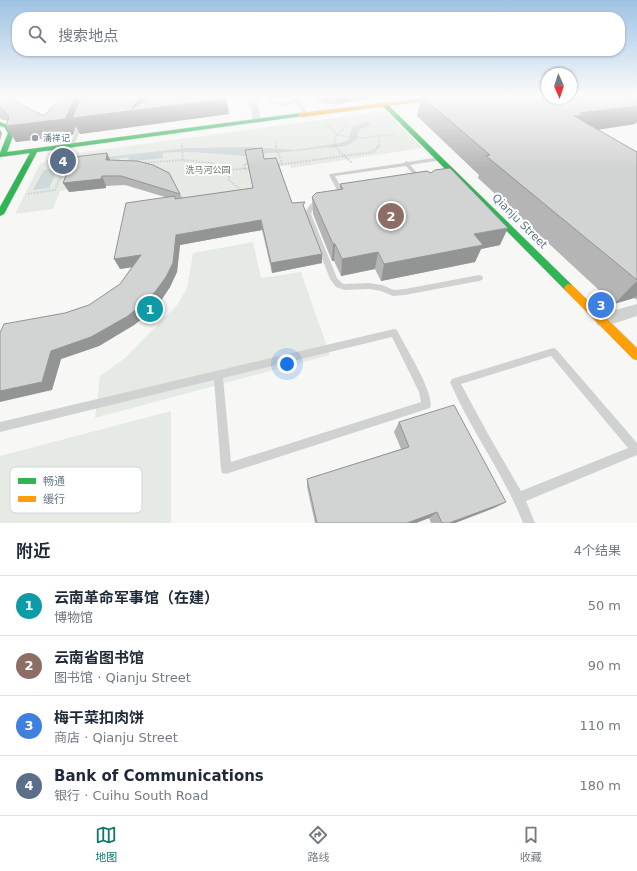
<!DOCTYPE html>
<html lang="zh">
<meta charset="utf-8">
<style>
body{margin:0;font-family:"DejaVu Sans","Noto Sans SC",sans-serif;background:#f2f2f3;color:#1f2937}
.compass{position:absolute;left:541px;top:68px;width:36px;height:36px;border-radius:50%;background:#fff;box-shadow:0 1px 3px #0004;rotate:177deg}
.you{position:absolute;left:287px;top:364px;width:14px;height:14px;margin:-10px;border:3px solid #fff;border-radius:50%;background:#1a73e8;box-shadow:0 0 0 6px #1a73e833}
.badge{display:grid;place-items:center;width:26px;height:26px;border-radius:50%;background:#0f766e;color:#fff;font-size:13px;font-weight:700}
.pin{position:absolute;translate:-50% -50%;border:2px solid #fff;box-shadow:0 1px 4px #0006}
.list{margin:0;padding:0;list-style:none}
h2{display:flex;justify-content:space-between;align-items:center;height:52px;margin:0;padding:0 16px;font-size:17px}
h2 small{font-size:13px;font-weight:400;color:#747a83}
.list li{display:grid;grid-template-columns:26px 1fr auto;gap:12px;align-items:center;box-sizing:border-box;height:60px;padding:0 16px;border-top:1px solid #e0e1e3}
.list b{display:block;font-size:15px;white-space:nowrap}
.list p{margin:0;font-size:13px;white-space:nowrap;color:#747a83}
.list em{font-size:13px;font-style:normal;color:#747a83}
.icon{flex:none;width:22px;height:22px;fill:none;stroke:currentColor;stroke-width:2;stroke-linecap:round;stroke-linejoin:round}
.map{position:relative;flex:none;width:637px;height:523px;overflow:hidden}
.search{position:absolute;background:#fff;box-shadow:0 1px 3px #0004;left:12px;right:12px;top:12px;height:44px;display:flex;align-items:center;gap:10px;box-sizing:border-box;padding:0 14px;border-radius:16px;color:#747a83;font-size:15px}
.sheet{height:292px;background:#fff}
nav{display:flex;justify-content:space-around;align-items:center;box-sizing:border-box;height:56px;border-top:1px solid #e0e1e3;background:#fff;font-size:11px;color:#747a83}
nav a{display:grid;justify-items:center;gap:2px}
nav .on{color:#0f766e}
.map>svg:first-child{display:block}
.green{fill:#e6eae4}
.water{fill:#cfd8db}
.lines{fill:none;stroke-linecap:round;stroke-linejoin:round}
.fast-casing{stroke:#d3d5d5;stroke-width:1}
.slow-casing{stroke:#d3d5d5;stroke-width:1}
.path-far1{stroke:#cccecf;stroke-width:1.5;stroke-dasharray:1 1;stroke-linecap:butt}
.path{stroke:#cccecf;stroke-width:2;stroke-dasharray:1.5 1.5;stroke-linecap:butt}
.lane{fill:#d0d2d2;fill-rule:evenodd}
.street{fill:#d0d2d2;fill-rule:evenodd}
.fast{fill:#30b455;fill-rule:evenodd}
.slow{fill:#ff9f0a;fill-rule:evenodd}
.wall{fill:#b5b5b5}
.shaded-wall{fill:#939494}
.building{fill:#d2d3d3;stroke:#939494}
.poi-dot{fill:#97a4ae;stroke:#fff;stroke-width:1.5}
.labels{text-anchor:middle;stroke-width:4;stroke-linejoin:round;paint-order:stroke}
.far-poi-label{font-size:9px;fill:#647888;stroke:#fff;text-anchor:start}
.far-park-label{font-size:9px;fill:#657a60;stroke:#fff}
.street-label{font-size:11px;fill:#647888;stroke:#fff}
.key{fill:#fff;stroke:#d0d6db;stroke-width:1}
.key-label{font-size:11px;fill:#647888}
</style>
<div class="map">
<svg width="637" height="523" viewBox="0 0 637 523">
<rect width="100%" height="100%" fill="#f7f7f6"/>
<path class="green" d="M386,111L422,148L291,168L290,165L248,171L255,198L178,208L157,174L60,191L53,209L15,214L40,164L55,156Z
M253,242L261,278L301,272L330,355L95,418L100,376L125,358L178,304L187,288L193,253Z
M171,411V523H0V456Z"/>
<path class="water" d="M368,122L371,126L360,129L356,140C346,149 332,147 320,148C297,151 274,154 251,153L245,156C218,154 190,150 163,153V158L128,162L129,157L74,164L73,167L57,170L49,188L33,190L44,170L52,169L54,165L61,164L62,162L188,148L251,147L295,150L340,143L348,140L353,126Z"/>
<g class="lines">
<g class="fast-casing">
<path id="fast" d="M383,104H387L572,285L574,288L572,291H566L383,106Z
M301,113L303,114V116L37,152L4,214L0,216V207L30,153L0,157V153L8,133L4,127L0,126V122L8,125L14,133L7,152Z"/>
</g>
<g class="slow-casing">
<path id="slow" d="M456,95H472L301,117L298,115L301,113Z
M569,284L572,285L637,348V360L633,359L566,291L564,288L566,285Z"/>
</g>
<path class="path-far1" d="M326,123L337,135L334,142L337,147
M337,134L342,131L347,121
M337,135L362,138L396,134
M182,143V147
M275,143L276,147
M377,147L380,145L379,137"/>
<path class="path" d="M182,146L183,160
M276,146L282,164
M336,146L339,151L352,163
M112,160H119L118,163
M142,163L183,160L212,163L229,170L251,168
M276,165L367,153L372,152L379,146
M245,169L244,164H247
M229,170V180L242,191
M28,194L55,190L63,171H67L71,168"/>
<path class="lane" d="M268,95H272L270,98L271,100C280,104 288,104 296,98L294,95H298L300,98L298,100L302,104L308,115L305,116L299,106L295,102C286,107 277,106 268,102L266,98Z
M79,121L83,122L74,146L70,147V146Z
M440,157L443,159L442,160L410,165L423,179V181H419L406,166L335,176L343,191L335,195L332,193L337,190L329,175L330,174L404,163L406,161L408,162Z
M320,198L323,200L314,207L311,214L337,278L342,283L344,284L369,283L382,285L394,290L405,289L479,275L482,276L483,278L482,280L479,281L405,295L393,296L381,291L369,289L344,290L336,287L330,279L305,214C308,206 312,201 320,198Z
M394,329L397,330C404,345 436,395 430,408L226,474L222,473L221,469L214,380L0,432V422ZM392,337L419,392L421,402L231,462L223,378Z
M553,348L556,349L637,443V455L526,501L535,523H523C504,474 471,431 450,382L452,379L455,378ZM551,356L628,448L521,491L488,434L461,384Z"/>
<path class="street" d="M248,95H256L261,120L260,122L257,123L253,120Z
M637,304V316L603,327L597,325L595,320L597,315Z"/>
<use href="#fast" class="fast"/>
<use href="#slow" class="slow"/>
</g>
<path class="wall" d="M0,95L44,116L63,95H152L151,96L153,95H229L226,98L229,114L80,134L76,126L73,135L16,142L6,126L8,121L0,119Z
M313,95H371V98L337,104L325,103L317,100Z
M421,96L635,124L598,130L637,152V300L634,298L614,304L478,178L479,175L417,116Z
M245,150L264,159L292,203L305,209L322,254V263L272,273L262,230L180,245L177,272L170,287L160,302L148,314L134,325L99,346L61,359L52,390L65,313L89,305L120,284L132,267L120,269L165,197L125,185L106,186V188L69,192L107,153L110,160L180,194L182,198L253,188Z
M340,184L500,245L481,249L475,262L381,281L375,269L341,276L334,261H332L313,214L312,197L340,189Z
M399,422L506,502L494,508L455,523H431L429,518L416,523H315L307,487V479L401,449L394,432Z"/>
<path class="shaded-wall" d="M76,95L83,109H132L140,95H152L146,109L224,95H229L225,99H227L229,114L80,134L76,126L73,135L16,142L6,126L65,119Z
M337,95H371V98L337,104Z
M637,106V122L635,124L574,133V116L580,113Z
M0,130L2,133L0,140Z
M107,153L111,162L106,160Z
M102,176L106,186V188L69,192L63,183Z
M261,220L262,230L180,245L177,272L170,287L160,302L148,314L134,325L99,346L61,359L52,390L0,402V391L51,351L176,235Z
M508,228L500,245L481,249L475,262L381,281L384,264L474,234Z
M333,244H335L334,261H332Z
M378,252L375,269L341,276L342,259Z
M322,254V263L272,273L271,263Z
M141,255L146,265L120,269L114,259Z
M637,281V296L634,298L614,304Z
M506,502L494,508L455,523H449Z
M437,512L429,518L416,523H407Z"/>
<path class="building" d="M0,95H3L44,116L63,95H76L65,119L6,126L9,117L0,106Z
M82,95H140L132,109L153,95H225L227,99L72,118Z
M429,95H547V98H571V95H625L637,100V106L580,113L584,115L574,116L637,152V280L486,156L490,155L421,96Z
M262,148L264,159L276,158L292,203L305,202L303,205L322,254L271,263L261,220L176,235L173,263L166,277L155,292L142,304L128,316L91,337L51,351L42,382L0,391V333L4,324L65,313L89,305L120,284L141,255L114,259L126,203L175,196V199L253,188L245,150Z
M107,153L106,160L137,161L153,165L169,173L180,194L121,176H102L101,179L63,183L74,157Z
M450,168L508,228L474,234L483,245L384,264L378,252L342,259L335,244H333L312,197L316,193L343,189L340,184L427,171L431,173L435,170Z
M454,405L506,502L449,523H442L437,512L407,523H317L307,479L409,447L399,422Z"/>
<linearGradient id="sky" x2="0" y2="1"><stop stop-color="#9ec2e3"/><stop offset="0.57" stop-color="#fbfbfb"/><stop offset="1" stop-color="#fbfbfb" stop-opacity="0"/></linearGradient>
<rect width="637" height="168" fill="url(#sky)"/>
<circle class="poi-dot" cx="35" cy="138" r="4"/>
<g class="labels">
<g class="far-poi-label">
<text x="43" y="141">潘祥记</text>
</g>
<g class="far-park-label">
<text x="208" y="173">洗马河公园</text>
</g>
<g class="street-label">
<text transform="translate(520 221) rotate(45)" y="4">Qianju Street</text>
</g>
</g>
<rect x="10" y="467" width="132" height="46" rx="6" class="key"/>
<rect x="18" y="478" width="18" height="6" fill="#30b455"/>
<rect x="18" y="496" width="18" height="6" fill="#ff9f0a"/>
<g class="key-label">
<text x="43" y="485">畅通</text>
<text x="43" y="503">缓行</text>
</g>
</svg>
<svg class="compass" viewBox="-18 -18 36 36"><path d="M0-13l5 13h-10z" fill="#e53935"/><path d="M0 13l5-13h-10z" fill="#747a83"/></svg>
<div class="you"></div>
<div class="pin badge" style="left:150px;top:309px;background:#0f9aa8">1</div>
<div class="pin badge" style="left:391px;top:216px;background:#8d6e63">2</div>
<div class="pin badge" style="left:601px;top:305px;background:#3f7fe0">3</div>
<div class="pin badge" style="left:63px;top:161px;background:#5c6f8a">4</div>
<div class="search"><svg class="icon" aria-label="search" viewBox="0 0 24 24"><circle cx="10" cy="10" r="6"/><path d="M15 15l6 6"/></svg>搜索地点</div>
</div>
<section class="sheet">
<h2>附近<small>4个结果</small></h2>
<ul class="list">
<li><span class="badge" style="background:#0f9aa8">1</span><div><b>云南革命军事馆（在建）</b><p>博物馆</p></div><em>50 m</em></li>
<li><span class="badge" style="background:#8d6e63">2</span><div><b>云南省图书馆</b><p>图书馆 · Qianju Street</p></div><em>90 m</em></li>
<li><span class="badge" style="background:#3f7fe0">3</span><div><b>梅干菜扣肉饼</b><p>商店 · Qianju Street</p></div><em>110 m</em></li>
<li><span class="badge" style="background:#5c6f8a">4</span><div><b>Bank of Communications</b><p>银行 · Cuihu South Road</p></div><em>180 m</em></li>
</ul>
</section>
<nav>
<a class="on"><svg class="icon" aria-label="map" viewBox="0 0 24 24"><path d="M3 6l6-2 6 2 6-2v14l-6 2-6-2-6 2zM9 4v14M15 6v14"/></svg>地图</a>
<a><svg class="icon" aria-label="directions" viewBox="0 0 24 24"><path d="M12 3l9 9-9 9-9-9zM9 14v-3h6M13 9l2 2-2 2"/></svg>路线</a>
<a><svg class="icon" aria-label="saved" viewBox="0 0 24 24"><path d="M7 4h10v16l-5-4-5 4z"/></svg>收藏</a>
</nav>
